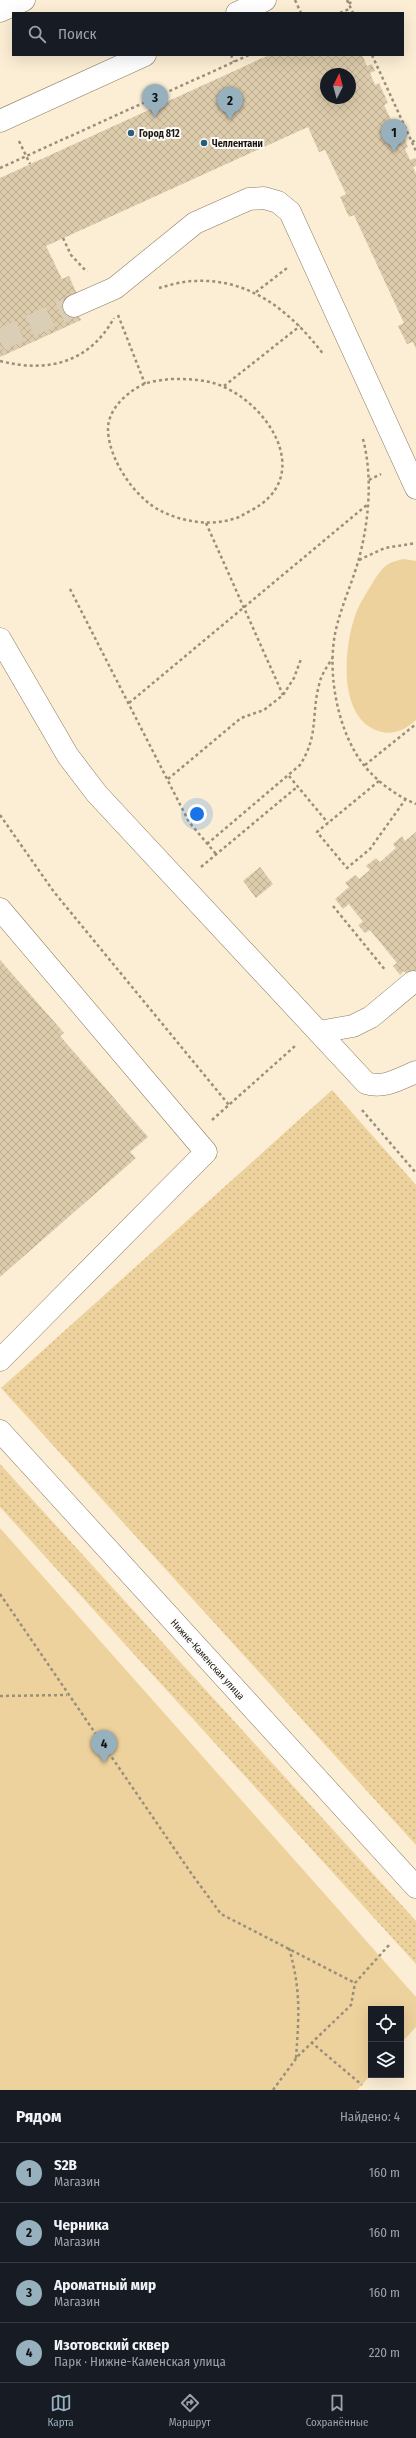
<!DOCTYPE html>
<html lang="ru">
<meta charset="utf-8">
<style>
body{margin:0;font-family:"Fira Sans Condensed",sans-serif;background:#20242c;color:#f1f3f6}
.controls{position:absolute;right:12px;bottom:12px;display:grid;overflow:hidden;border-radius:0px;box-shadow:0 4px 16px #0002}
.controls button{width:36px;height:36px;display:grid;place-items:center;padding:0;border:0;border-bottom:1px solid #363941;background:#171b24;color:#f1f3f6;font:20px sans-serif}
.compass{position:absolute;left:320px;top:68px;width:36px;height:36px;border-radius:50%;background:#171b24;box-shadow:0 4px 16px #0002;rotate:6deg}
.you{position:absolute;left:197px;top:814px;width:14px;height:14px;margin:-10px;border:3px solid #fff;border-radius:50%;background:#1a73e8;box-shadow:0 0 0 6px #1a73e833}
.badge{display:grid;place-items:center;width:26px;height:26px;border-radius:50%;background:#96b0be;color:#111;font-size:13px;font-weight:700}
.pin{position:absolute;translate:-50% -33px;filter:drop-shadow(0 1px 2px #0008)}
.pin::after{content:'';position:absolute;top:21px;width:14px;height:12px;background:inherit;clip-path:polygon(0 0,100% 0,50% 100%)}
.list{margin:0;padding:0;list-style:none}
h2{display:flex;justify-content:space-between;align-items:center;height:52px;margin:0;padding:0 16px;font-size:17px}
h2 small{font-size:13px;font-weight:400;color:#9ea1a6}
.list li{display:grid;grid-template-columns:26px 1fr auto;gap:12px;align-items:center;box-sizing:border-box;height:60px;padding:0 16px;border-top:1px solid #363941}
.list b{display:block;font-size:15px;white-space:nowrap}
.list p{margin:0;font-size:13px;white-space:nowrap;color:#9ea1a6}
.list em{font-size:13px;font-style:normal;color:#9ea1a6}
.icon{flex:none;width:22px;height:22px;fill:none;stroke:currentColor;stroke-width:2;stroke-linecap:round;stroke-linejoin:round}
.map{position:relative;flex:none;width:416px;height:2090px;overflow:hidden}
.search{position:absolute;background:#171b24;box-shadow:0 4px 16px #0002;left:12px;right:12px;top:12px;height:44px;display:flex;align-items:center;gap:10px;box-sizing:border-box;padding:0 14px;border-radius:0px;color:#9ea1a6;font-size:15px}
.sheet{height:292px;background:#171b24}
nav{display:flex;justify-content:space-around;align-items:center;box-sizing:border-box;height:56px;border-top:1px solid #363941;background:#171b24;font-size:11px;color:#9ea1a6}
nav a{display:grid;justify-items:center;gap:2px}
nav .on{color:#96b0be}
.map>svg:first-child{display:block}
.grass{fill:url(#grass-dots)}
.park{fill:#eed29d}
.building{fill:url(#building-cross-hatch);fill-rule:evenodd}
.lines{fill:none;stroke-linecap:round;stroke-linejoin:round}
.minor-tunnel{stroke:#dbceb6;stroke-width:22;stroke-dasharray:22 11;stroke-linecap:butt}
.minor-casing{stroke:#8b7b5e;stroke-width:23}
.path{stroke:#998f7b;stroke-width:2.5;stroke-dasharray:3 3;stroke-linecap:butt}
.minor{stroke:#fff;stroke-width:22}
.poi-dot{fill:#275e79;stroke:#fdfdfd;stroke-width:1.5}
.labels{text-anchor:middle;stroke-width:4;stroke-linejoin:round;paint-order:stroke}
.poi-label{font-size:10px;font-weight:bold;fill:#1e180c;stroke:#fdfdfd;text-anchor:start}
.street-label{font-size:10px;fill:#1e180c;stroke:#fdfdfd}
</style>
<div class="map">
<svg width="416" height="2090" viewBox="0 0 416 2090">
<defs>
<pattern id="grass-dots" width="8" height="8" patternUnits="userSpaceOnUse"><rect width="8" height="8" fill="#eed29d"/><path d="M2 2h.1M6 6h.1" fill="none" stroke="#ccb486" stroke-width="1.8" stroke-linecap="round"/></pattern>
<pattern id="building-cross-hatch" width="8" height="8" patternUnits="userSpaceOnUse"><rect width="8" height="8" fill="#ddccac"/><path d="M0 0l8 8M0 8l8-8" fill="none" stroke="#bdae93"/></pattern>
</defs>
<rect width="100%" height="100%" fill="#fceed4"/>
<path class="grass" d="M332,1090L416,1185V1845L1,1388Z
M0,1464L416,1921V1964L0,1507Z"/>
<path class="park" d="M404,559L416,561V720C405,730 393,736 378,731C338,717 344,651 354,619C358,606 365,595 372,584C376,577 382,567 390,563C394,561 400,560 404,559Z
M0,1528L416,1997V2027L401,2043V2009H371V2075L357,2090H0Z"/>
<path class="building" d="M269,55H362L367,66L372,64L375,71L370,73L375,85L379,83L388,103L384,105L395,129L399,127L408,147L405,149L410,160L415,158L416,160V166L413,167L416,174V349L413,342L407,344L398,326L404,323L354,215L349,217L340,197L346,194L325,150L319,152L308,127L46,246L62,279L69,276L80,301L74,306L81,320L0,357V178ZM326,74H350V98H326Z
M416,832V986L404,971L400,975L393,966L397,963L370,930L365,933L358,925L363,922L349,904L343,909L335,899L349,887L345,883L355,875L359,879L370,870L366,866L376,858L380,862L396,848L393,844L402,836L405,841Z
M260,867L273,884L256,898L243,881Z
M0,960L64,1033L60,1036L148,1137L130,1152L136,1158L0,1277Z"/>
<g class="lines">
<path class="minor-tunnel" d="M0,340L74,306"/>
<g class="minor-casing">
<path id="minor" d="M0,11L24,0
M237,13L265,0
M0,121L145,55
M74,306L115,288L195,223L249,199L264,198L278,202L290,212L416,488
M0,639L68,756L97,794L366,1083C384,1089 399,1079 416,1072
M0,909L206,1152L0,1360
M319,1032L353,1026L371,1017L413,982
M0,1431L416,1887"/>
</g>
<path class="path" d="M295,0L301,13
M347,0L353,13
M349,4L353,0
M340,13L351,8
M231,55L234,62
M372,55L416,151
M19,141L30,164
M412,142L416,140
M0,168L249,55
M63,238L71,255L87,272
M159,288C170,285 183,281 195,281C251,278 292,313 324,355
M256,292L287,268
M118,315L145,384
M0,361C48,373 89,363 114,318
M171,379C189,379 207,379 224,387C273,409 313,479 250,511C244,514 239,518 233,519C210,526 184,522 163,512C136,500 108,459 108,429C108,409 127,392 144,384C152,381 162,380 171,379Z
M224,386L300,326
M363,439C373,477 369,523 358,562C351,586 340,609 335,634C328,671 336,719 355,752C368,775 392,794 416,804
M369,480L381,474
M206,523L283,695
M359,560L385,548L416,543
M70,589L189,822L216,854
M129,703L368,504
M365,765L416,724
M289,776L328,823
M168,779L241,718L264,710L283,695L294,678L301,659
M379,781L317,832L347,868L370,849L405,800
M0,815L54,892L229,1105
M207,844L300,765C319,735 311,716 319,685C321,674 328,666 333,657
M201,867L297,787
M333,906L386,971
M362,1110L416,1173
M212,1120L295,1046
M0,1594L191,1873L221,1914L355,1983
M0,1696L67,1695
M289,1948C301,1990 299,2015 296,2058
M311,2042L362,2085
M273,2090L298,2056L351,2005L355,1983L389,1945"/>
<use href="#minor" class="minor"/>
</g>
<g class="poi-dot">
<circle cx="131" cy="133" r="4"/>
<circle cx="204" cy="143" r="4"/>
</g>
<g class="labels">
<g class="poi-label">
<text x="139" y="137">Город 812</text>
<text x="212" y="147">Челлентани</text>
</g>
<g class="street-label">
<text transform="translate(208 1659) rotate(48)" y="4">Нижне-Каменская улица</text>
</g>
</g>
</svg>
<div class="controls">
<button><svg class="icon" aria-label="locate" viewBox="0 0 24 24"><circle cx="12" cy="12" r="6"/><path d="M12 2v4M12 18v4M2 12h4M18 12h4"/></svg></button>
<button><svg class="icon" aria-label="layers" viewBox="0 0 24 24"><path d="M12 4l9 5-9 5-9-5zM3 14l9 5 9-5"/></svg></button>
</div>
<svg class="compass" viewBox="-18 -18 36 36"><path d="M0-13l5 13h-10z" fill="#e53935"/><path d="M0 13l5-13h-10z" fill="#9ea1a6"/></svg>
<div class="you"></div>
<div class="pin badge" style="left:394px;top:152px">1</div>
<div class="pin badge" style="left:230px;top:120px">2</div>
<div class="pin badge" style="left:155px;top:117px">3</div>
<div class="pin badge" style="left:104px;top:1763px">4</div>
<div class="search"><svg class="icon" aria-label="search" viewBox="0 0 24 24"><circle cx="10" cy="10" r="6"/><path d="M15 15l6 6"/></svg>Поиск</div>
</div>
<section class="sheet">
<h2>Рядом<small>Найдено: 4</small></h2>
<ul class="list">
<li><span class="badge">1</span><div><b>S2B</b><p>Магазин</p></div><em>160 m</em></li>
<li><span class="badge">2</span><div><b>Черника</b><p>Магазин</p></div><em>160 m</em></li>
<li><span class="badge">3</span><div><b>Ароматный мир</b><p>Магазин</p></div><em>160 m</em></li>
<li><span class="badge">4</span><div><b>Изотовский сквер</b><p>Парк · Нижне-Каменская улица</p></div><em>220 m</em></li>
</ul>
</section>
<nav>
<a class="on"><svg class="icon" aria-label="map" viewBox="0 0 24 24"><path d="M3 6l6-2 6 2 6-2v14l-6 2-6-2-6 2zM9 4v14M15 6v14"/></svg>Карта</a>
<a><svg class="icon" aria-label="directions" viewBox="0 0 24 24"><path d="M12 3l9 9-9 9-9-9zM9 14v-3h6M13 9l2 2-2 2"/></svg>Маршрут</a>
<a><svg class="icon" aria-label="saved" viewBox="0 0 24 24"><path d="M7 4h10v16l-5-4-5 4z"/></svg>Сохранённые</a>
</nav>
